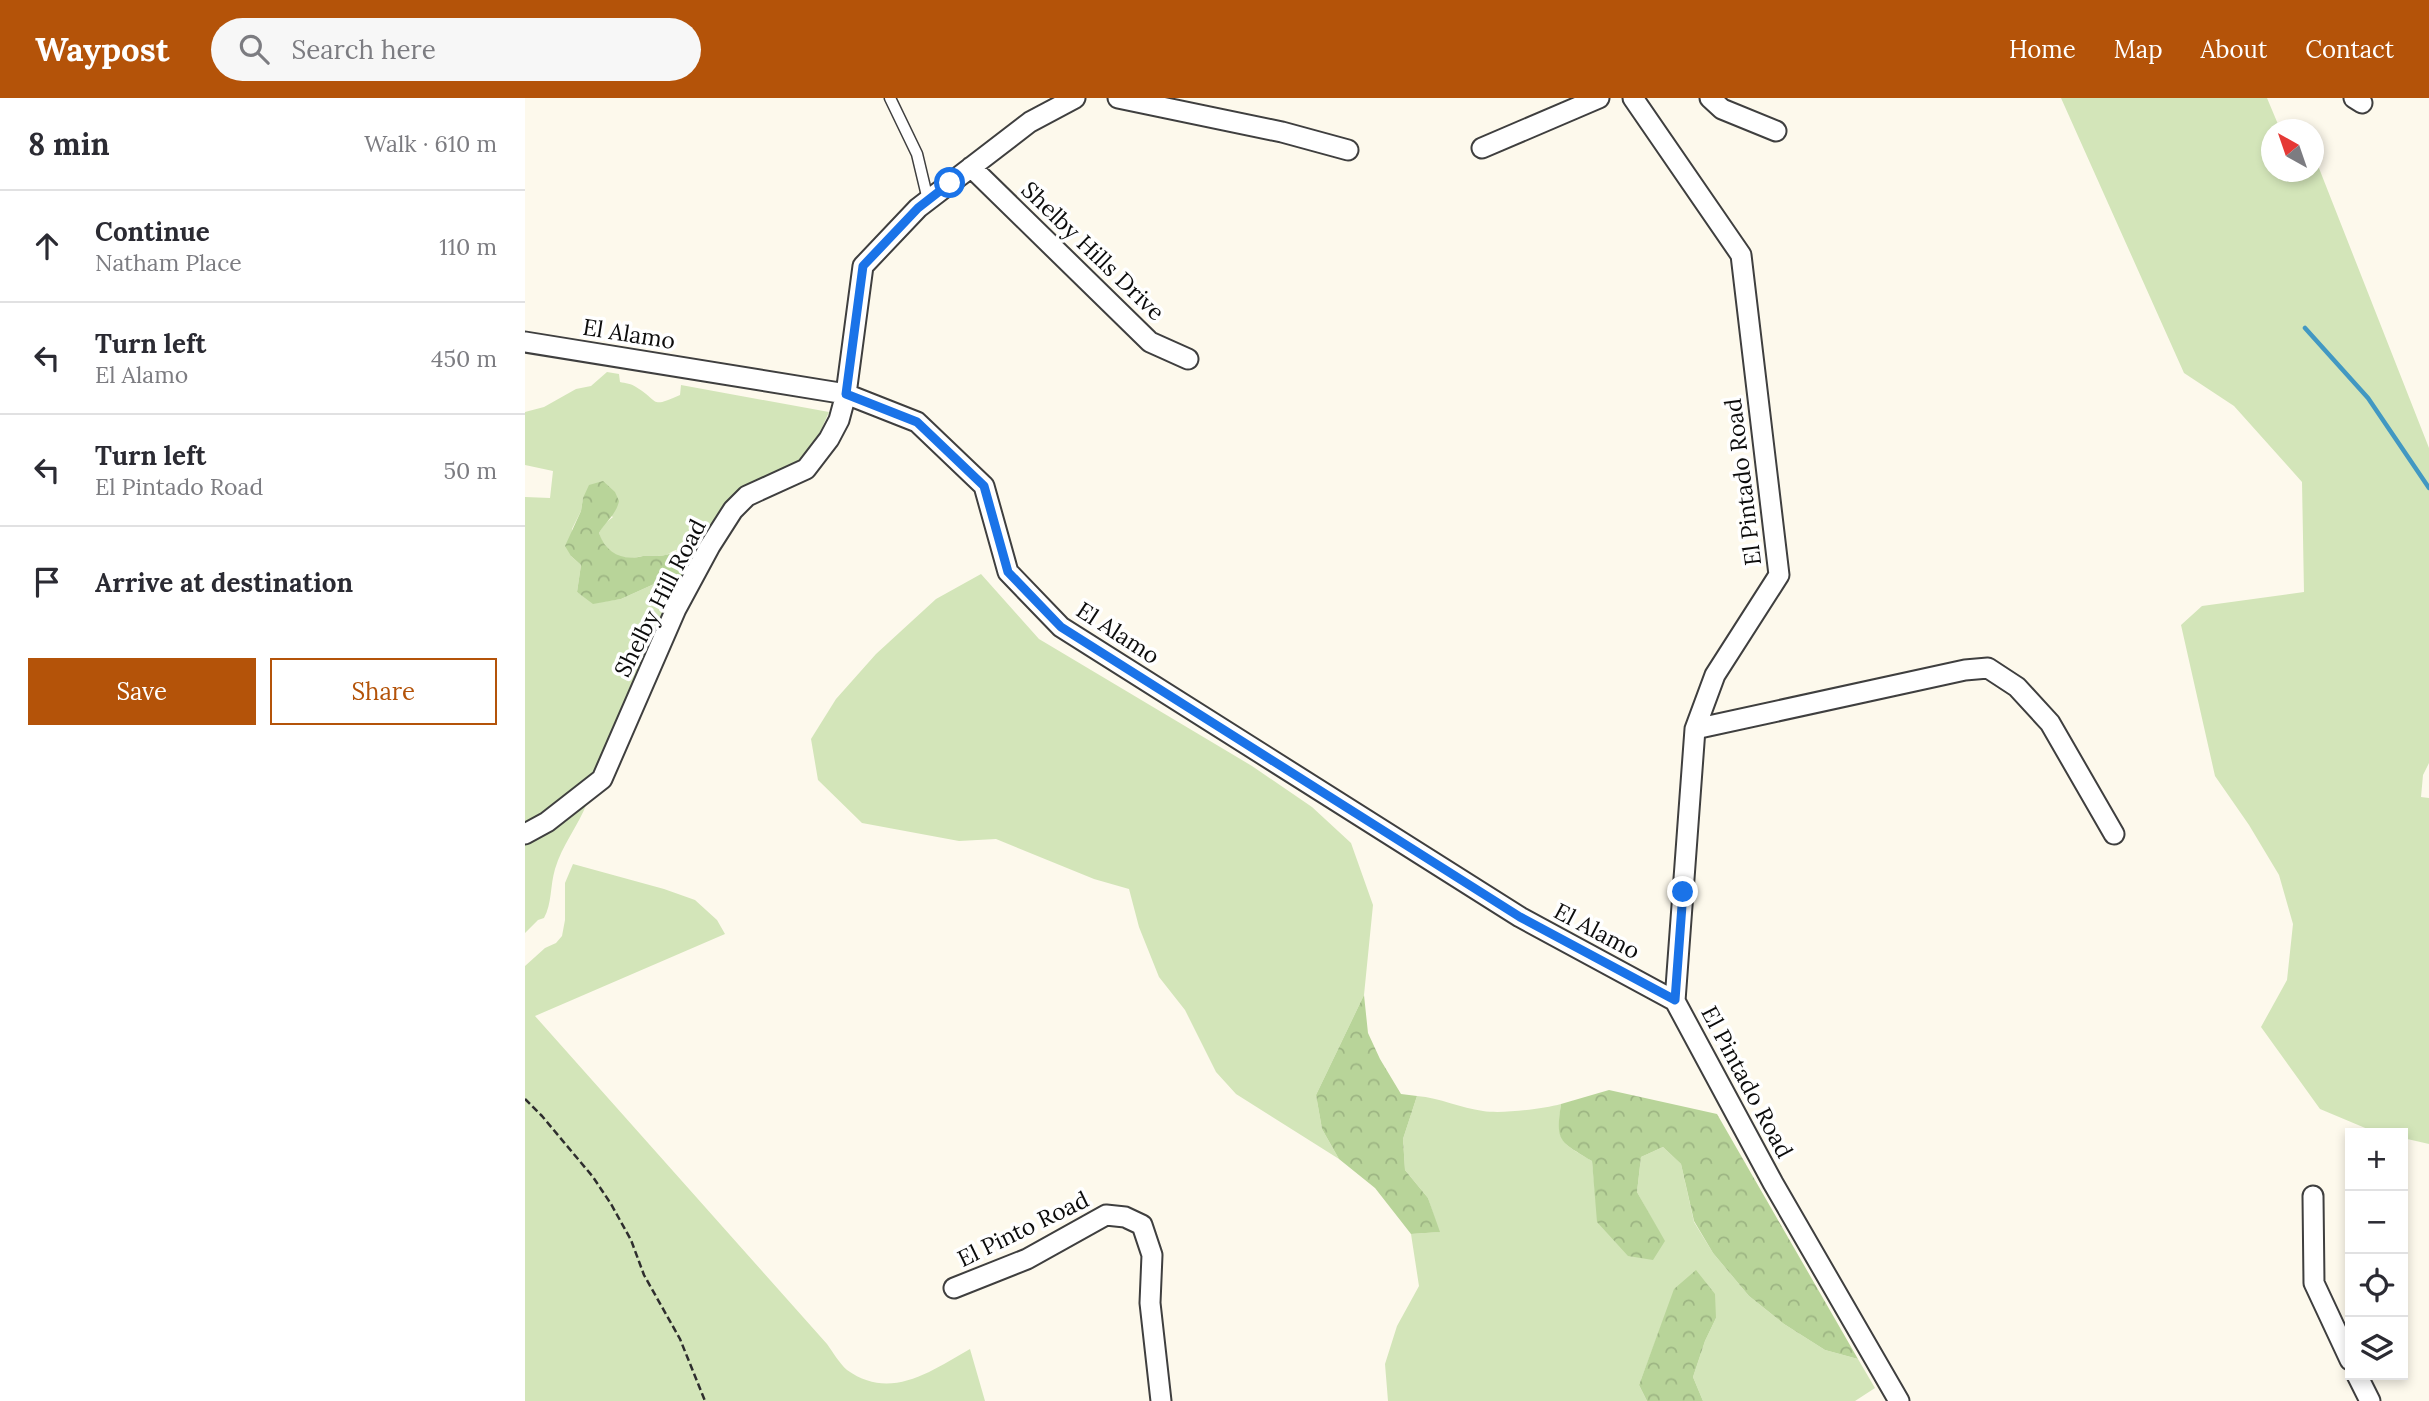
<!DOCTYPE html>
<meta charset="utf-8">
<style>
body{margin:0;font-family:Lora,serif;background:#f7f7f7;color:#2b2b33}
.controls{position:absolute;right:21px;bottom:21px;display:grid;overflow:hidden;border-radius:0px;box-shadow:0 4px 10px #0003}
.controls button{width:63px;height:63px;display:grid;place-items:center;padding:0;border:0;border-bottom:2px solid #e1e1e2;background:#fff;color:#2b2b33;font:35px sans-serif}
.compass{position:absolute;left:1736px;top:21px;width:63px;height:63px;border-radius:50%;background:#fff;box-shadow:0 4px 10px #0003;rotate:320deg}
.stop{position:absolute;width:21px;height:21px;margin:-16px;border:5px solid #1a73e8;border-radius:50%;background:#fff}
.stop.end{background:#1a73e8;border-color:#fff;box-shadow:0 2px 7px #0008}
.list{margin:0;padding:0;list-style:none}
h2{display:flex;justify-content:space-between;align-items:center;height:91px;margin:0;padding:0 28px;font-size:30px}
h2 small{font-size:23px;font-weight:400;color:#7c7c81}
.list li{display:grid;grid-template-columns:46px 1fr auto;gap:21px;align-items:center;box-sizing:border-box;height:112px;padding:0 28px;border-top:2px solid #e1e1e2}
.list b{display:block;font-size:26px;white-space:nowrap}
.list p{margin:0;font-size:23px;white-space:nowrap;color:#7c7c81}
.list em{font-size:23px;font-style:normal;color:#7c7c81}
.actions{display:flex;gap:14px;padding:21px 28px}
.actions a{flex:1;padding:16px 0;border:2px solid #b45309;border-radius:0px;text-align:center;font-size:24px;color:#b45309}
.actions .main{background:#b45309;color:#fff}
.icon{flex:none;width:38px;height:38px;fill:none;stroke:currentColor;stroke-width:2;stroke-linecap:round;stroke-linejoin:round}
.map{position:relative;flex:none;width:1904px;height:1303px;overflow:hidden}
header{display:flex;align-items:center;gap:42px;box-sizing:border-box;height:98px;padding:0 35px;background:#b45309;color:#fff}
header strong{font-size:33px}
nav{display:flex;gap:38px;margin-inline-start:auto;font-size:24px}
.search{width:490px;height:63px;background:#f7f7f7;display:flex;align-items:center;gap:18px;box-sizing:border-box;padding:0 24px;border-radius:38px;color:#7c7c81;font-size:26px}
main{display:flex}
aside{flex:1;background:#fff}
.map>svg:first-child{display:block}
.grass{fill:#d3e5b9}
.forest{fill:url(#forest-crowns)}
.lines{fill:none;stroke-linecap:round;stroke-linejoin:round}
.stream{stroke:#4298c2;stroke-width:4.5}
.lane-casing{stroke:#3f3f3f;stroke-width:13}
.street-casing{stroke:#3f3f3f;stroke-width:23}
.path{stroke:#2e2e2e;stroke-width:2.5;stroke-dasharray:7 3.5;stroke-linecap:butt}
.lane{stroke:#fff;stroke-width:10}
.street{stroke:#fff;stroke-width:19}
.route{stroke:#1a73e8;stroke-width:9}
.labels{text-anchor:middle;stroke-width:7;stroke-linejoin:round;paint-order:stroke}
.street-label{font-size:23px;fill:#0c0c0c;stroke:#fff}
</style>
<header>
<strong>Waypost</strong>
<div class="search"><svg class="icon" aria-label="search" viewBox="0 0 24 24"><circle cx="10" cy="10" r="6"/><path d="M15 15l6 6"/></svg>Search here</div>
<nav><a>Home</a><a>Map</a><a>About</a><a>Contact</a></nav>
</header>
<main>
<aside>
<h2>8 min<small>Walk · 610 m</small></h2>
<ul class="list">
<li><svg class="icon" aria-label="ahead" viewBox="0 0 24 24"><path d="M12 20V5M6 11l6-6 6 6"/></svg><div><b>Continue</b><p>Natham Place</p></div><em>110 m</em></li>
<li><svg class="icon" aria-label="left" viewBox="0 0 24 24"><path d="M17 20v-9H6M10 6l-5 5 5 5"/></svg><div><b>Turn left</b><p>El Alamo</p></div><em>450 m</em></li>
<li><svg class="icon" aria-label="left" viewBox="0 0 24 24"><path d="M17 20v-9H6M10 6l-5 5 5 5"/></svg><div><b>Turn left</b><p>El Pintado Road</p></div><em>50 m</em></li>
<li><svg class="icon" aria-label="arrive" viewBox="0 0 24 24"><path d="M6 21V4h12l-3 4 3 4H6"/></svg><div><b>Arrive at destination</b></div></li>
</ul>
<div class="actions"><a class="main">Save</a><a>Share</a></div>
</aside>
<div class="map">
<svg width="1904" height="1303" viewBox="0 0 1904 1303">
<defs>
<pattern id="forest-crowns" width="20" height="18" patternUnits="userSpaceOnUse" patternTransform="scale(1.75)"><rect width="20" height="18" fill="#b8d499"/><path d="M2 6a3 3 0 1 1 6 0M12 15a3 3 0 1 1 6 0" fill="none" stroke="#9db583"/></pattern>
</defs>
<rect width="100%" height="100%" fill="#fdf9ec"/>
<path class="grass" d="M1536,0H1742L1755,31L1746,32V74H1788L1790,60L1904,350V665L1898,677L1896,699L1904,700V1046L1878,1040V1035H1858L1845,1032L1795,1011L1736,929L1762,882L1768,826L1754,777L1724,727L1690,678L1656,527L1677,508L1779,494L1777,384L1709,308L1659,275Z
M82,274L94,276L95,284C100,285 107,286 111,289C135,303 124,311 155,297L156,287L304,314L288,350L174,453C167,452 157,450 151,452C147,453 144,456 141,457C133,459 125,457 118,458C97,463 81,458 74,435L79,426L88,419L58,400L56,413L47,431L46,458L56,467L52,494L69,505L96,501L149,477H159L127,540L101,603L75,674L0,730V399L25,400L28,373L0,367V314L19,309L51,291L66,288Z
M456,476L514,541L727,668L787,709L826,745L848,807L839,897L791,997L797,1031L814,1061L711,996L691,974L660,912L634,879L614,829L604,791L569,781L471,741L434,743L337,725L293,682L286,641L311,601L351,556L411,501Z
M62,705C53,728 37,747 30,771C25,788 27,806 19,820L13,822L0,835V746Z
M48,766L139,791L170,802L192,822L200,836L10,918L302,1246C308,1254 314,1265 322,1272C365,1303 405,1274 445,1251L460,1303H0V868L20,850L31,845L37,838L40,822V785Z
M892,998C915,1000 936,1010 958,1013C977,1016 1017,1011 1036,1006C1031,1044 1035,1044 1067,1063L1073,1124L1139,1143L1112,1094L1116,1059L1138,1049L1156,1066L1169,1124L1188,1155L1224,1198L1259,1226L1300,1252L1333,1261L1350,1290L1330,1303H1178L1168,1279L1180,1243L1191,1220L1138,1223L1114,1287L1122,1303H863L860,1266L872,1228L894,1188L886,1136L914,1134L903,1100L880,1072L878,1041Z"/>
<path class="forest" d="M78,383L90,394L94,403C91,417 81,423 74,435C81,456 98,463 118,458C125,457 133,459 140,457C147,456 154,451 161,448L174,453L159,477H149L96,501L68,506L52,494L56,467L46,458L40,448L56,413L58,400L64,387Z
M839,897L843,935L855,961L876,996L892,998L878,1041L880,1072L903,1100L915,1134L886,1136L850,1090L814,1061L797,1031L791,997Z
M1084,992L1192,1016L1333,1261L1300,1252L1259,1226L1224,1198L1188,1155L1169,1123L1156,1066L1138,1049L1116,1059L1112,1094L1140,1143L1128,1162L1103,1158L1072,1124L1067,1063C1035,1043 1030,1045 1036,1006Z
M1171,1172L1190,1196L1191,1220L1180,1243L1168,1279L1178,1303H1122L1114,1287L1149,1191Z"/>
<g class="lines">
<path class="stream" d="M1780,230L1843,300L1904,390"/>
<g class="lane-casing">
<path id="lane" d="M365,0L392,56L403,102"/>
</g>
<g class="street-casing">
<path id="street" d="M593,0L757,34L823,52
M1108,0L1216,157L1254,477L1190,577L1170,631L1150,903L1248,1085L1374,1303
M1185,0L1197,11L1251,33
M1829,0L1837,5
M957,50L1074,0
M446,69L625,244L663,261
M0,244L321,296L392,324L459,388L483,474L536,529L995,819L1150,903
M1170,631L1440,572L1463,570L1492,589L1525,625L1589,736
M0,736L22,724L77,681L151,511L185,448L208,412L222,398L281,371L304,341L314,322L321,296L338,168L393,110L505,24L550,0
M1788,1098L1789,1185L1825,1262
M429,1190L502,1161L581,1117L600,1119L617,1127L627,1157L625,1205L636,1303
M1832,1277L1845,1303"/>
</g>
<path class="path" d="M0,1001L17,1018L68,1079L86,1106L106,1142L119,1177L155,1241L180,1303"/>
<use href="#lane" class="lane"/>
<use href="#street" class="street"/>
</g>
<g class="lines">
<path class="route" d="M425,85L393,110L338,168L321,296L392,324L459,388L483,474L536,529L995,819L1150,902L1158,794"/>
</g>
<g class="labels">
<g class="street-label">
<text transform="translate(568 153) rotate(44)" y="8">Shelby Hills Drive</text>
<text transform="translate(104 236) rotate(9)" y="8">El Alamo</text>
<text transform="translate(1218 384) rotate(-97)" y="8">El Pintado Road</text>
<text transform="translate(135 500) rotate(-63)" y="8">Shelby Hill Road</text>
<text transform="translate(593 535) rotate(33)" y="8">El Alamo</text>
<text transform="translate(1072 833) rotate(28)" y="8">El Alamo</text>
<text transform="translate(1222 984) rotate(62)" y="8">El Pintado Road</text>
<text transform="translate(498 1131) rotate(-26)" y="8">El Pinto Road</text>
</g>
</g>
</svg>
<div class="controls">
<button>+</button>
<button>−</button>
<button><svg class="icon" aria-label="locate" viewBox="0 0 24 24"><circle cx="12" cy="12" r="6"/><path d="M12 2v4M12 18v4M2 12h4M18 12h4"/></svg></button>
<button><svg class="icon" aria-label="layers" viewBox="0 0 24 24"><path d="M12 4l9 5-9 5-9-5zM3 14l9 5 9-5"/></svg></button>
</div>
<svg class="compass" viewBox="-18 -18 36 36"><path d="M0-13l5 13h-10z" fill="#e53935"/><path d="M0 13l5-13h-10z" fill="#7c7c81"/></svg>
<div class="stop" style="left:425px;top:85px"></div>
<div class="stop end" style="left:1158px;top:794px"></div>
</div>
</main>
